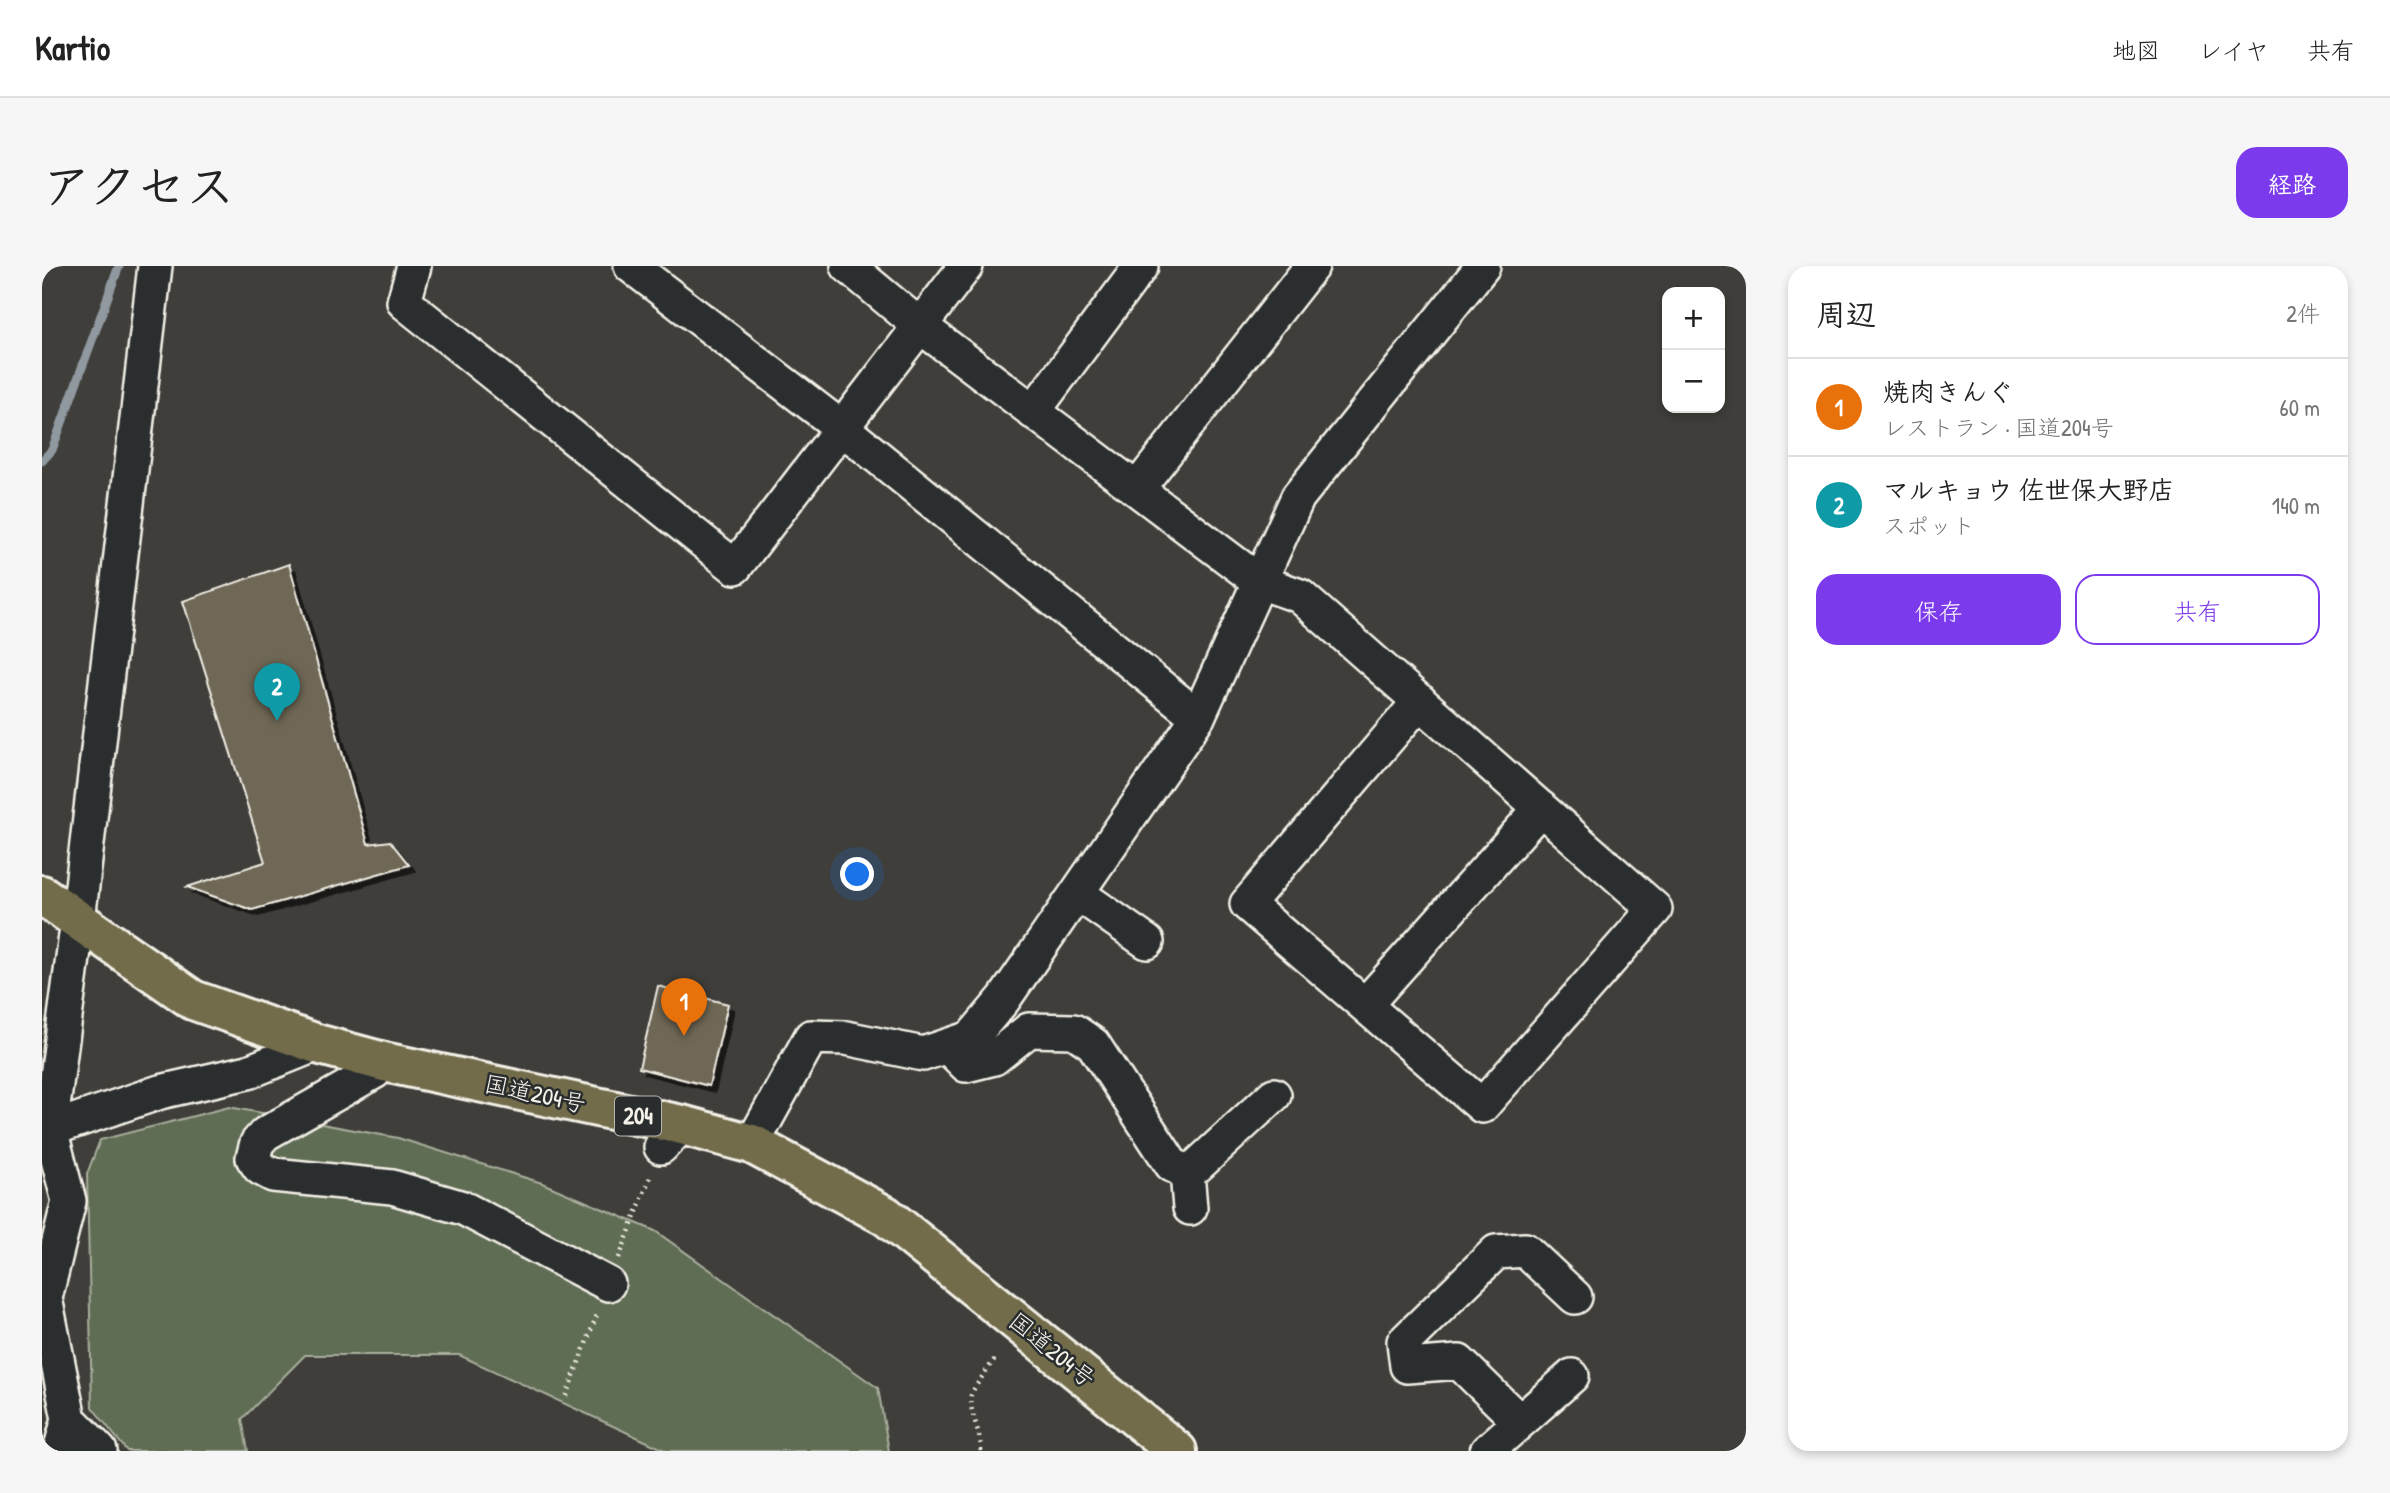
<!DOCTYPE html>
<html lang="ja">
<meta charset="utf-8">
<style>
body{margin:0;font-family:"Patrick Hand","Klee One",sans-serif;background:#f6f6f6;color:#222}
.controls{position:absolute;right:21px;top:21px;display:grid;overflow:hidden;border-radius:14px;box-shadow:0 4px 10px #0003}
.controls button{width:63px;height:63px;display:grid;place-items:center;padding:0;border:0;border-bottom:2px solid #e0e0e0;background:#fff;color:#222;font:35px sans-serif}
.you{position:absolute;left:816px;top:609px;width:24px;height:24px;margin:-18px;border:5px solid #fff;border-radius:50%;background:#1a73e8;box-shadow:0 0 0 10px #1a73e833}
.badge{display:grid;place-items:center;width:46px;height:46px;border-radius:50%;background:#7c3aed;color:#fff;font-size:23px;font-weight:700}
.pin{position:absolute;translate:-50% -58px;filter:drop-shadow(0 2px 4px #0008)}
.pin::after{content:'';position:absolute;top:37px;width:24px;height:21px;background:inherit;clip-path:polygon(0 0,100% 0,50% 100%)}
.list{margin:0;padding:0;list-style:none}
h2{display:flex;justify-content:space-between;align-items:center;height:91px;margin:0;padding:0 28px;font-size:30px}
h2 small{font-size:23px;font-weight:400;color:#767676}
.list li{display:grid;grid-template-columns:46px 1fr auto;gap:21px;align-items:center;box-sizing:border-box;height:98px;padding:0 28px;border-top:2px solid #e0e0e0}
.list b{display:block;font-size:26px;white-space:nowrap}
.list p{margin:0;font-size:23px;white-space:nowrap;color:#767676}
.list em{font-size:23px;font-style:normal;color:#767676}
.actions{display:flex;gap:14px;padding:21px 28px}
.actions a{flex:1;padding:16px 0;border:2px solid #7c3aed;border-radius:21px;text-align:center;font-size:24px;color:#7c3aed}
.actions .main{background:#7c3aed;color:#fff}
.map{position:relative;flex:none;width:1704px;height:1185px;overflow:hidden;border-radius:21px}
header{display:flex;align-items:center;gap:42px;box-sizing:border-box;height:98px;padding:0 35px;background:#fff;border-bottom:2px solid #e0e0e0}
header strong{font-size:33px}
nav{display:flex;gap:38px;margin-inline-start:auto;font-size:24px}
.intro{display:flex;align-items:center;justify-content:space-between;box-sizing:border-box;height:168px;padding:0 42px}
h1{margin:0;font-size:49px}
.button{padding:18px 32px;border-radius:21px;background:#7c3aed;color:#fff;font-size:24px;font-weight:700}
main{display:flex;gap:42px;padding:0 42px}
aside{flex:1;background:#fff;border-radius:21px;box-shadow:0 4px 10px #0003}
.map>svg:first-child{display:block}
.green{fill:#606d54;stroke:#aaaf9e;stroke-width:2}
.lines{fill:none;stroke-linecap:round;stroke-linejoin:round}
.stream{stroke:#9099a0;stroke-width:9}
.building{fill:#6f6757;stroke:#f4f1e8;stroke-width:2;filter:url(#shadow)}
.minor-casing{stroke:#f4f1e8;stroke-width:38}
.highway-casing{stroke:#f4f1e8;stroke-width:44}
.path{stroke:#f4f1e8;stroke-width:4.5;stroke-dasharray:2 5;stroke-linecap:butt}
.minor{stroke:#2a2d2e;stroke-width:33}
.highway{stroke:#726c4b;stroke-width:38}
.labels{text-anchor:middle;stroke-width:5;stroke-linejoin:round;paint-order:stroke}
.shield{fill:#2a2d2e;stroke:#b7b6b0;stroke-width:2}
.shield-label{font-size:23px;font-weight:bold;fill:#f4f1e8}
.street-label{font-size:24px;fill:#f4f1e8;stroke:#2a2d2e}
</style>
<header>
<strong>Kartio</strong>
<nav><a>地図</a><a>レイヤ</a><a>共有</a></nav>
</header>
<div class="intro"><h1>アクセス</h1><a class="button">経路</a></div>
<main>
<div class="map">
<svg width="1704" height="1185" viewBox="0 0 1704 1185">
<defs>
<filter id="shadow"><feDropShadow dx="6" dy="6" stdDeviation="0" flood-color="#0009"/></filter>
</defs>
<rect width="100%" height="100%" fill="#3f3e3a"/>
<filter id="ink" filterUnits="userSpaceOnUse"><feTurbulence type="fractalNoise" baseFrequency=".0143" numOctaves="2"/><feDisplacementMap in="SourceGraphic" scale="14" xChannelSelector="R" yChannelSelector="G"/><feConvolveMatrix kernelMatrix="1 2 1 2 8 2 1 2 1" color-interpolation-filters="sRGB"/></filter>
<g filter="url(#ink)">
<path class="green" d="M187,841L356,872L500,917L613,965L836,1122L847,1185H625L417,1089H263L200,1153L206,1185H85L50,1141L45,908L58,874Z"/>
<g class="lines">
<path class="stream" d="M0,195L10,184L77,0"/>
</g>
<path class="building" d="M247,298L326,578L348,575L367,599L210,644L145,621L223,596L141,335Z
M616,720L686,738L667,820L597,802Z"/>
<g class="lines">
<g class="minor-casing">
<path id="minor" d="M372,0L362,36L693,301L924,0
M589,0L800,162L1156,451
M806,0L878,60L1218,316L1258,330L1613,643L1440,840L1205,638L1378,435
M991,146L1099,0
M1095,223L1270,0
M1035,627L1105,676
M1323,739L1499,542
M905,780L924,799L952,792L987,764L1032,765L1051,778L1130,899L1145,906L1156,899L1232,829
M342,796L332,806L223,868L215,877L211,892L218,902L231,909L350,921L421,942L566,1018
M0,866L118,826L206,806L275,778
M710,878L769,771L804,772L881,788L929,772L962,733L1156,451L1256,231L1441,0
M619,881L640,859
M1145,906L1148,942
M27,1153L58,1185
M1478,1156L1417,1096L1365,1100L1362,1076L1454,986L1483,984L1533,1031
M18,1185L27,1153L3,1032L27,935L8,863L36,654L113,0
M1445,1185L1530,1110"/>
</g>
<g class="highway-casing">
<path id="highway" d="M0,629L151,734L275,778L342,796L640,859L710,878L844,950L1135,1185"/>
</g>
<path class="path" d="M577,992L609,909
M524,1130L556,1046
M939,1185C940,1168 926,1144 929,1129C931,1122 949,1099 954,1091"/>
<use href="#minor" class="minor"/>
<use href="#highway" class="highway"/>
</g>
</g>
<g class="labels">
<rect class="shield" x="573" y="830.5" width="46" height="39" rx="5"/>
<g class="shield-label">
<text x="596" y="858">204</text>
</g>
<g class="street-label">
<text transform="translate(493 828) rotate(12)" y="8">国道204号</text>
<text transform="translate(1010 1084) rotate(39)" y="8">国道204号</text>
</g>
</g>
</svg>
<div class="controls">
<button>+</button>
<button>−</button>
</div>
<div class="you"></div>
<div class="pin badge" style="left:642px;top:770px;background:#e8710a">1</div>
<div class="pin badge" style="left:235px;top:455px;background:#0f9aa8">2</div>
</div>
<aside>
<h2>周辺<small>2件</small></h2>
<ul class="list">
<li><span class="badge" style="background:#e8710a">1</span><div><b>焼肉きんぐ</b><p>レストラン · 国道204号</p></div><em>60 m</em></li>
<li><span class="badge" style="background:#0f9aa8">2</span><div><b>マルキョウ 佐世保大野店</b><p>スポット</p></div><em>140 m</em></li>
</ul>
<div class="actions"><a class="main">保存</a><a>共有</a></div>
</aside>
</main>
